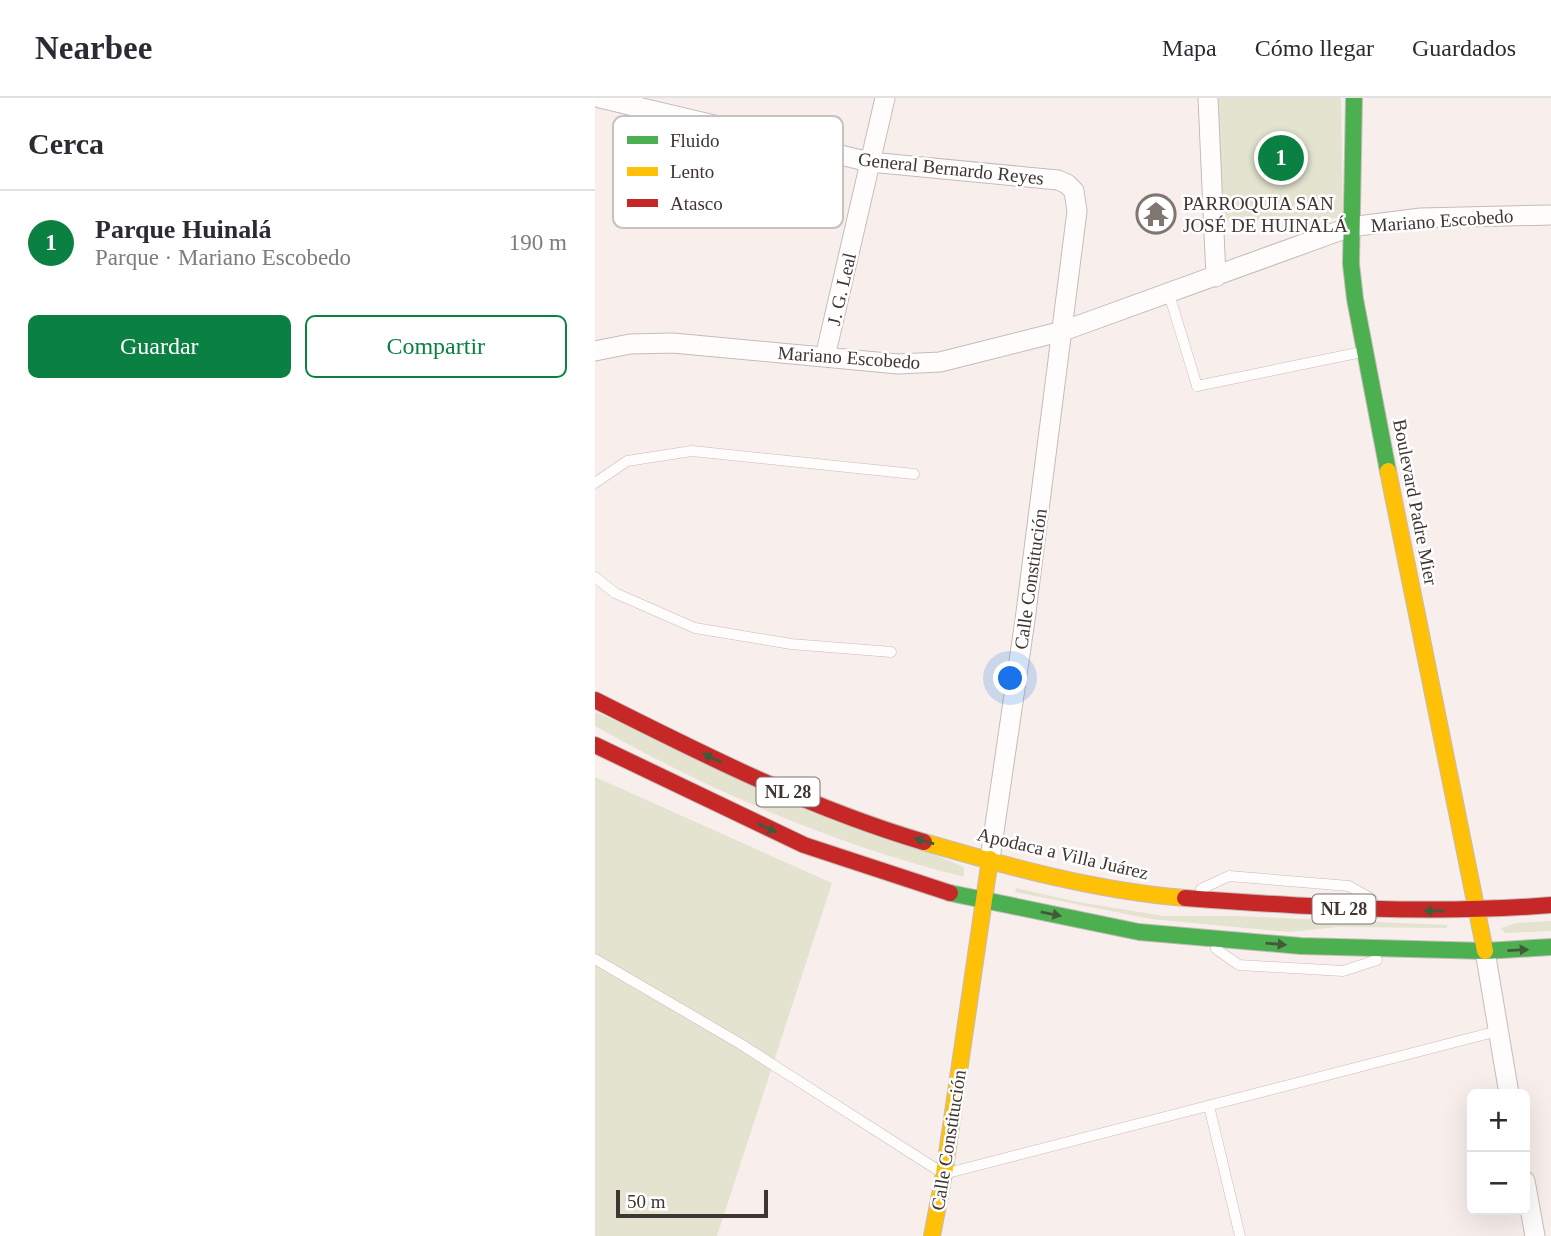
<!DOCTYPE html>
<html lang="es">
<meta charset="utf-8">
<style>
body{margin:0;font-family:Georgia,serif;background:#f2f2f3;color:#2b2b33}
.controls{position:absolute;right:21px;bottom:21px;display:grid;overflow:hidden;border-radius:10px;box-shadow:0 7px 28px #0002}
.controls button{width:63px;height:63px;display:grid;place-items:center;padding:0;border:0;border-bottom:2px solid #e1e1e2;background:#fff;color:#2b2b33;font:35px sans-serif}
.scale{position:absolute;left:21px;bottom:18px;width:152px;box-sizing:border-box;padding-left:7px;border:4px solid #3f3531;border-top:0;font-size:19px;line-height:24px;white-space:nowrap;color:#3f3531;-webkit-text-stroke:5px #fff;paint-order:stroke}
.you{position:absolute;left:416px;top:581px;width:24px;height:24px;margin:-18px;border:5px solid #fff;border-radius:50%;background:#1a73e8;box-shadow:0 0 0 10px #1a73e833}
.badge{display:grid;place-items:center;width:46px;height:46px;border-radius:50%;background:#0b8043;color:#fff;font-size:23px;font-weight:700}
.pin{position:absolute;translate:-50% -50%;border:4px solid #fff;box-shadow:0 2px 7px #0006}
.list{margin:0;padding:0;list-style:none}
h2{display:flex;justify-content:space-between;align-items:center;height:91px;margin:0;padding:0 28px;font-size:30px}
h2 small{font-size:23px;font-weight:400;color:#7c7c81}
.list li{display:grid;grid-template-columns:46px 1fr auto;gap:21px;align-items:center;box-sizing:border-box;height:105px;padding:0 28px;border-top:2px solid #e1e1e2}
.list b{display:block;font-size:26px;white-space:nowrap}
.list p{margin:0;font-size:23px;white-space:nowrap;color:#7c7c81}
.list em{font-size:23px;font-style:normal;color:#7c7c81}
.actions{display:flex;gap:14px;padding:21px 28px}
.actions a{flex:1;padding:16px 0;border:2px solid #0b8043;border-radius:10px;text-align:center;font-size:24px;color:#0b8043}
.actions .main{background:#0b8043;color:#fff}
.map{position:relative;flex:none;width:956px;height:1138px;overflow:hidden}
header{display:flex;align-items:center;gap:42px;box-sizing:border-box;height:98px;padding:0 35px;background:#fff;border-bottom:2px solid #e1e1e2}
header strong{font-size:33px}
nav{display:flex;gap:38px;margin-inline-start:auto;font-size:24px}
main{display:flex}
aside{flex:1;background:#fff}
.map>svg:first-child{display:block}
.green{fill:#e3e3d0}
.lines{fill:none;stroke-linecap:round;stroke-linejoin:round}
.lane-casing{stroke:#c5bcb9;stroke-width:11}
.street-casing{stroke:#c5bcb9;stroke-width:21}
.fast-casing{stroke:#c5bcb9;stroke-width:18}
.slow-casing{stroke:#c5bcb9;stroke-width:18}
.jam-casing{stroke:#c5bcb9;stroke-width:18}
.lane{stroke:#fefdfc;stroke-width:10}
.street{stroke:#fefdfc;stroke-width:19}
.fast{stroke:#4caf50;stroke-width:16}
.slow{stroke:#ffc107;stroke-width:16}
.jam{stroke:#c62828;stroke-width:16}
.oneway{fill:#435a3a}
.labels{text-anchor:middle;stroke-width:5;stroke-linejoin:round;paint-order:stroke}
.shield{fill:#fff;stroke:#79726f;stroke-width:2}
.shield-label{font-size:18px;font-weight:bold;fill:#3f3531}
.street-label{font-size:19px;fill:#3f3531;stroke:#fff}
.poi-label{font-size:19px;fill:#3f3531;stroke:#fff;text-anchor:start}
.key{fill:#fff;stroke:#c5c2c1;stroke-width:2}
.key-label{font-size:19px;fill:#3f3531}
</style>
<header>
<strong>Nearbee</strong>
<nav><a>Mapa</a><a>Cómo llegar</a><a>Guardados</a></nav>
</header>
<main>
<aside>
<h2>Cerca<small></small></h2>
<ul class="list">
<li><span class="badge">1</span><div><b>Parque Huinalá</b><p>Parque · Mariano Escobedo</p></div><em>190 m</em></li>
</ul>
<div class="actions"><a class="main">Guardar</a><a>Compartir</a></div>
</aside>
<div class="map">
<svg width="956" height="1138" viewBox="0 0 956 1138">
<rect width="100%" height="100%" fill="#f8efec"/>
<path class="green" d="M623,0H746L748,120L626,123Z
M0,614L369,769V779C240,747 115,693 0,628Z
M0,679L237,785L122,1138H0Z
M421,790L483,804L569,818H639L853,827L851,830L743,829L694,834L556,821L420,794Z
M956,823V833L910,835L906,830L921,825Z"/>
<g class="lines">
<g class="lane-casing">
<path id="lane" d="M574,196L602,288L767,254
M0,385L32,363L97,353L319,376
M0,479L20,495L100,530L196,546L296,554
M606,791L634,778L754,788L777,801
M621,851L644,867L748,873L782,862
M0,861L144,945L349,1076L903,933
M614,1008L645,1138"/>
</g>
<g class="street-casing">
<path id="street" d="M5,0L275,64L463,82L472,86L479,93L482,113L430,522L395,761
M613,0L621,179
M0,253L35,246L78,245L303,266L345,264L468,233L755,129L826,120L956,117
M230,259L290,0
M890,853L914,996
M930,1083L940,1138"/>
</g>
<g class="fast-casing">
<path id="fast" d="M759,0L756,166L760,201L793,373
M355,795L544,834L706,848L890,853L956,849"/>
</g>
<g class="slow-casing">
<path id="slow" d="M793,373L890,853
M329,744C414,769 502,793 590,800
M337,1138L349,1076L395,761"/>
</g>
<g class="jam-casing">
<path id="jam" d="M0,602C107,656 214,710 329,744
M0,647L209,747L355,795
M590,800C712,809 834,817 956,807"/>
</g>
<use href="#lane" class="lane"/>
<use href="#street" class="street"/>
<use href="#fast" class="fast"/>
<use href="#slow" class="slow"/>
<use href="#jam" class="jam"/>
</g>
<defs><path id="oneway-solid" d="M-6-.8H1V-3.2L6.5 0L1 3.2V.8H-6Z" transform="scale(1.75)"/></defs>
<g class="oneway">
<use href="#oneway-solid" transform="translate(117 660) rotate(-154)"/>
<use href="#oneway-solid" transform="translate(172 730) rotate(25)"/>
<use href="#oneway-solid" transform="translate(329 743) rotate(-164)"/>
<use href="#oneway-solid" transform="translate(839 813) rotate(-179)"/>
<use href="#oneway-solid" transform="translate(456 816) rotate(11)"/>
<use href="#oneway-solid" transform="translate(681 846) rotate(5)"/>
<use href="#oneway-solid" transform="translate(923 852) rotate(-3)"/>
</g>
<defs>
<g id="temple-ring" transform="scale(2.0125)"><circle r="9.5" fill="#fff" stroke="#807672" stroke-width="1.5"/><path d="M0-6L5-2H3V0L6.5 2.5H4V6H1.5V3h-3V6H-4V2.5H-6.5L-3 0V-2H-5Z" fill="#807672"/></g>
</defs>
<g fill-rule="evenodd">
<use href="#temple-ring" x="561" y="116"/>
</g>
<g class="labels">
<g class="shield">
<rect x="161.5" y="679.5" width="63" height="29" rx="5"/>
<rect x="717.5" y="796.5" width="63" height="29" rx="5"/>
</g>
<g class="shield-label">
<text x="193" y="700">NL 28</text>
<text x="749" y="817">NL 28</text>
</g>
<g class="street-label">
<text transform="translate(356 70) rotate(6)" y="7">General Bernardo Reyes</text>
<text transform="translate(847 122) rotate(-4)" y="7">Mariano Escobedo</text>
<text transform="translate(246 191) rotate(-77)" y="7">J. G. Leal</text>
<text transform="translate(254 259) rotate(4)" y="7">Mariano Escobedo</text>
<text transform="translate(821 404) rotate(79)" y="7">Boulevard Padre Mier</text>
<text transform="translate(435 481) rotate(-82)" y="7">Calle Constitución</text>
<text transform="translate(468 755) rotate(13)" y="7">Apodaca a Villa Juárez</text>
<text transform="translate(353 1042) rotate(-81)" y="7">Calle Constitución</text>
</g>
<g class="poi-label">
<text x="588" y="112">PARROQUIA SAN<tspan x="588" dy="22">JOSÉ DE HUINALÁ</tspan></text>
</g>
</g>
<rect x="18" y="18" width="230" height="112" rx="10" class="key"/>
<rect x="32" y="38" width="31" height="8" fill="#4caf50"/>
<rect x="32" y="69" width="31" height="9" fill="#ffc107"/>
<rect x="32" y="101" width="31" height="8" fill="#c62828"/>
<g class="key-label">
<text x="75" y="49">Fluido</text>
<text x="75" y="80">Lento</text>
<text x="75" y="112">Atasco</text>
</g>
</svg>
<div class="controls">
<button>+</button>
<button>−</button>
</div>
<div class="scale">50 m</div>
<div class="you"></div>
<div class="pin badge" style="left:686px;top:60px">1</div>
</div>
</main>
